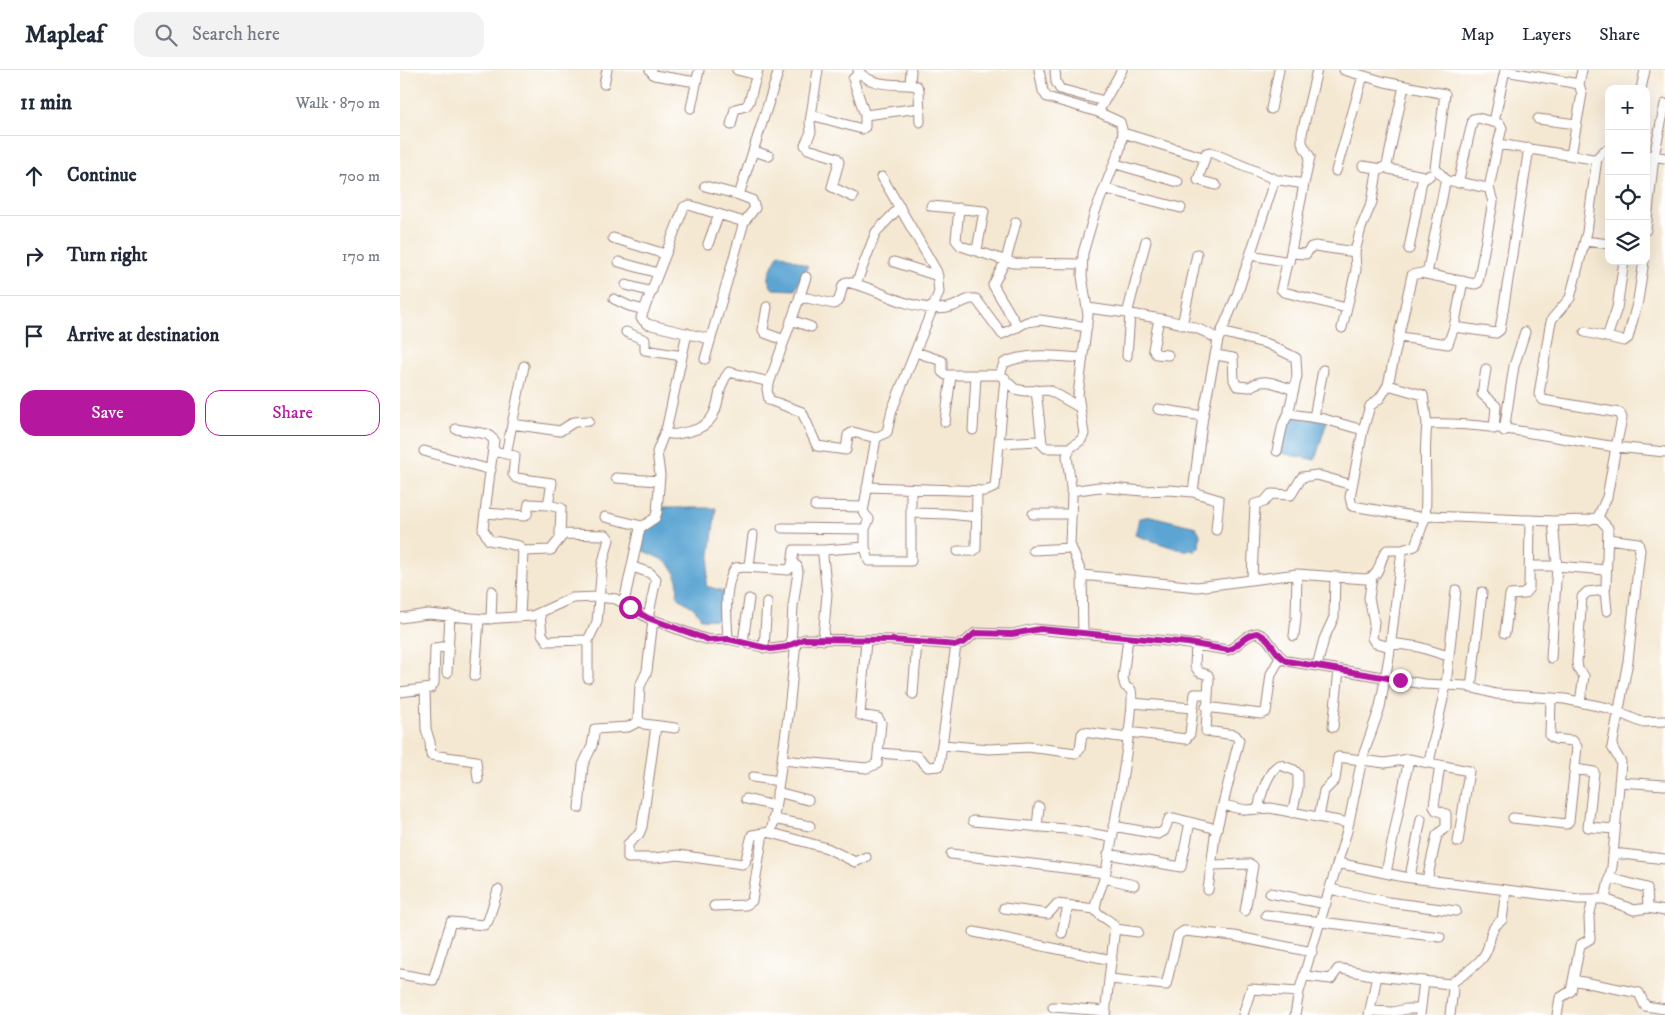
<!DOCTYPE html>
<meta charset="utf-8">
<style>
body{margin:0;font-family:"IM FELL DW Pica",serif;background:#f2f2f3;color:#1f2937}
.controls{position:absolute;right:15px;top:15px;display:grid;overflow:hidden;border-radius:10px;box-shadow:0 5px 20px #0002}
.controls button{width:45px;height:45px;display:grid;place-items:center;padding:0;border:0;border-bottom:1px solid #e0e1e3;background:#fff;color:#1f2937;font:25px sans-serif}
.stop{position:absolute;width:15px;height:15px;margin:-11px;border:4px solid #b5179e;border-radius:50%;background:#fff}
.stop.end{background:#b5179e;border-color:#fff;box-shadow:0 1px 5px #0008}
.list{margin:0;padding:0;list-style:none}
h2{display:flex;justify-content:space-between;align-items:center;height:65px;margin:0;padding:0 20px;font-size:21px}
h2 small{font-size:16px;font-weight:400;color:#747a83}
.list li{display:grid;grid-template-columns:32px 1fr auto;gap:15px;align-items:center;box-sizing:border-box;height:80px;padding:0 20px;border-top:1px solid #e0e1e3}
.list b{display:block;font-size:19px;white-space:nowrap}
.list em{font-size:16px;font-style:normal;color:#747a83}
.actions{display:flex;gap:10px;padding:15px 20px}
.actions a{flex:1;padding:11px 0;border:1px solid #b5179e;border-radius:15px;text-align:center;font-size:18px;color:#b5179e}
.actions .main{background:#b5179e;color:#fff}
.icon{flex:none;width:28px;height:28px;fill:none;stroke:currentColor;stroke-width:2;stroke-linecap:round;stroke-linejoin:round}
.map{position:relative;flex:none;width:1265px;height:945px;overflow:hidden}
header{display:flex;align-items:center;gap:30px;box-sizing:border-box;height:70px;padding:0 25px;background:#fff;border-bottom:1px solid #e0e1e3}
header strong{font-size:24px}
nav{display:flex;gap:28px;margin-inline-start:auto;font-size:18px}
.search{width:350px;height:45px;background:#f2f2f3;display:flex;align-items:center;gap:12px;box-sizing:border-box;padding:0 18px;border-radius:15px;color:#747a83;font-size:19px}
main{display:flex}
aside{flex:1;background:#fff}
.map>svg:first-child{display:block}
.water{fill:#5ca5d3;stroke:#53627f}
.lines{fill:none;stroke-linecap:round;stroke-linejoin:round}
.minor-casing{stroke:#9f847e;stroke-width:11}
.minor{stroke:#fff;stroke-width:9}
.route{stroke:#b5179e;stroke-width:6}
</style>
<header>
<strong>Mapleaf</strong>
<div class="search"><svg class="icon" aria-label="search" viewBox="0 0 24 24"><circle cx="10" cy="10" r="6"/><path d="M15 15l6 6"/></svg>Search here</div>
<nav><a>Map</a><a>Layers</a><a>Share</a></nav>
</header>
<main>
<aside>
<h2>11 min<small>Walk · 870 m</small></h2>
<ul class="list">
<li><svg class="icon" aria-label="ahead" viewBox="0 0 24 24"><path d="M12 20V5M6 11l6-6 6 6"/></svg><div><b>Continue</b></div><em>700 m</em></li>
<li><svg class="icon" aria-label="right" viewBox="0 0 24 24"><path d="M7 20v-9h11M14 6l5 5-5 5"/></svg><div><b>Turn right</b></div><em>170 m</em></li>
<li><svg class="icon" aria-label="arrive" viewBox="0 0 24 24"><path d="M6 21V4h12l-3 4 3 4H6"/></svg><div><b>Arrive at destination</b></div></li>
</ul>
<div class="actions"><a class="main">Save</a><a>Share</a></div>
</aside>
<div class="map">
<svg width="1265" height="945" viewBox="0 0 1265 945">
<rect width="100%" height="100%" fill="#fff"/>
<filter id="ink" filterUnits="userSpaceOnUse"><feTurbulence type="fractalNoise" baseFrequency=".02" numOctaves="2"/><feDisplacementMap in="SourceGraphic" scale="10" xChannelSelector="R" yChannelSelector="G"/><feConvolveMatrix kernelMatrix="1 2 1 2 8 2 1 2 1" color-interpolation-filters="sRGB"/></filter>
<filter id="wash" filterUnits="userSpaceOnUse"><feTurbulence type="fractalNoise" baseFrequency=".0096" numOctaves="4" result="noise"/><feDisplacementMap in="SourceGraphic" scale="20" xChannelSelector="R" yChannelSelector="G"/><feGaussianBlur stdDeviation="1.12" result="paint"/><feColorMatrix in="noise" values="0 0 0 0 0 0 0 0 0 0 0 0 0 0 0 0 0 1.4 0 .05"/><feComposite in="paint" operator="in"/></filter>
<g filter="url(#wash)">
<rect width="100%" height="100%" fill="#f4e8d2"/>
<path class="water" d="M379,183L408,196L395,220L373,219C363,208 374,194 379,183Z
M889,346L927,351L915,390L880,383Z
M260,438H316L306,516L327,522L324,550L302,549L294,538L277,527C281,493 265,491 239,479L245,451L259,452Z
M751,446L796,457L800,464L799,477L795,481L777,479L735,465L739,448Z"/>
</g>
<g filter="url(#ink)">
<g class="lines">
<g class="minor-casing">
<path id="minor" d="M250,0L254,5L296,12
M337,0L357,5
M418,0L410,52L411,62L405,75L408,79L437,88L439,92L432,117L453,127
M458,0C468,16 493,14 510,15
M511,0L510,15L517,16L519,20L520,52
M639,0L643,21L647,27L698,42
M655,0L656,12L660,19L704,31
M944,0L985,12L1045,24L1035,98L1047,111
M1105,1L1179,14
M459,3L453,9L465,45L520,38
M204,14L207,0
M1004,16L987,95L989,99L1028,107
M1241,19L1245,0
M291,38L299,0
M871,39L879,0
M411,45L462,59L465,57V45
M1138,49L1176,54
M1094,52L1105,0
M331,55L335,39L346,36L349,32L358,0
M723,63L805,88L798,110L816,115
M354,81L369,86
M1171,85L1182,24L1179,14L1182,0
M1246,85L1265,88
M805,88L806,83L810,82L877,110
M1197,88L1187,162L1170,228L1152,249L1150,256L1139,324L1143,330L1220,343L1222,348L1216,377C1155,368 1088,352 1027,354C1023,387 1028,416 1025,448L952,436L950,427L963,360L970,336L980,328L988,315L1012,205L1021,203L1075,214L1078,213L1093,132L1089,118L1098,74L1193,89L1197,88L1204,81L1209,80
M716,94L778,112
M963,96L982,99
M936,101L963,6
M1058,113L1073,49L1078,48L1100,54L1102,58L1098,74
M904,114L910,87L902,73V63L917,0
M305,116L339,125
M706,119L781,138
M531,136L584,141L577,180
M559,138L556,170L561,176L613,193L682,194
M616,152L606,190L593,215L618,257
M1246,160L1254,86L1265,34
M213,168L265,184
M1185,171L1209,174
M308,174L319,144
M1009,179L1022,111L1030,105
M892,183L906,184L911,177L915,176L955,182L961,158L972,132L977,102L987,95
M219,192L258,203
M494,192L538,206
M887,193L881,219L884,222L946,238
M1027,204L1045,113C1055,108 1077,117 1089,118
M456,214L476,162L500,137
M226,215L252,222
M214,229L229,236L244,240
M399,229L406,207
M367,237L363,260L365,263L384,270
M727,244L746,171
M759,249L753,279L756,284L768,285
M391,250L411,257
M782,255L797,184
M1054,257L1096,263L1100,260L1129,78
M942,258L956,200L955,182
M226,262L245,270V280L282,286
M821,262L868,274L896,288L897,306L889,340L890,344L924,349L963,360
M1185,262L1224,271L1228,268L1238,230L1244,191
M1000,267L1048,274L1054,257L1063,211
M1207,267L1217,238L1224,191
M310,269L247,254L241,248L242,245L284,137L289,135L344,152
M818,270L837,225L874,112L880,110L904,114L889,192L851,185
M516,282L542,291V302L546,305H600L615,319L625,321L649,320L679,337
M816,285L833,288L834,310L837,316L850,317C864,306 878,315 894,320
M727,286L730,244
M305,289L344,152L355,138L352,130L339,125L379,0
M1086,299L1082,324L1096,336L1094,359
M600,305L604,293C628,282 657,286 681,288
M988,315L1023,325L1027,354
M636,320L642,373
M758,339L803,346
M914,347L923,300
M545,352L551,306
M112,354L160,361L174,352L189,351
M56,359L87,364L94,370L83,459L89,470L119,476L123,481L120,547
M573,360L576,305
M1104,361L1114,296L1125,262
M265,363C276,366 281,363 291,361C326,352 312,322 329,302L369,312
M476,368L453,362L448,365L446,380L417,376L402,342L369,330L367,319L399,229L407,228L434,234L439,230L443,215L447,212C477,218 501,236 532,238C538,239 545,239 551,237C559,235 568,227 576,229L602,264L627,252L640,250L687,257
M600,373L639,371L646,378H670
M24,381L91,400
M93,381L115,386L113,404L116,408L152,413L148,435L161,438L160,464L206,465L209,469L202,496L197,552L188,570V608
M877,381L883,354L889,343
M106,384L124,296
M216,408L259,411
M467,417L586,421L595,417L605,308
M671,421L699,417L743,421L769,420L793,422L803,346L818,270C794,249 721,243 688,238
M793,422L819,430L816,460
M415,436L463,437
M85,443L124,446L127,444L129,434L148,435
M512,443L549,444L577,447
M633,444H671
M205,447L242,456
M382,458L465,459
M465,477V459L469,449L463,442L476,368L487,362L492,340L539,222L537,202L482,107
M633,480L671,478
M123,481L151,480L163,465
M558,481H573L576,479L577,421
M1129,496H1157L1206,500
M233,497L250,503L256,509L248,548
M345,497L388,500L392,496L394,480H424
M682,505L797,517L897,504L965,509C983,506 977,491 987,480H1002
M972,508L969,528L974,552L972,568L975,573L991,577
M852,509L855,434L864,432L871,424L891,425L902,407L917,405L952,415
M1205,520L1207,541
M224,532L240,458L255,448L257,442L260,405L257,382L267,356L287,263
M140,544L142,564L147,571L188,570
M0,548L28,544L83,549L132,546L172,528L198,527L216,529L248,548L299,567L309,570L328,569L371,579L386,577L405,569L491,570L557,575L565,572L575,563L612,564L634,559L768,571L828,580C840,576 843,565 857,563C873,568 872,584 887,591L1024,614L1066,616L1096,624L1165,629L1208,638L1241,652L1265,651
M91,549L92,521
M253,550L247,601L240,616L238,650L244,654L275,658
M1105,563L1110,525L1124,524L1129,518L1130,451
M683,564L682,505L670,474L672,425L667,386L670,378L681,370L684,364L678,325L688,245L682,206L683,183L695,142L720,79L723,63L720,52L698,42L722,0
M894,566L896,548L897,504
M328,569C327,547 323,518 335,498L345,497L349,495L353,465
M423,570L427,524L423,486L424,480L465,477L469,491H511V420
M343,572L349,529
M991,573L1019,577L1048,586
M796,574L795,596L799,602L808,605L809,608L806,661L835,665L839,670L815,766L808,820
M391,575L393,536L398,502L397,496L392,493
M364,578L367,532
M1151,588L1157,496L1153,451
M917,596L924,569L934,547L935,507
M47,603L50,545
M75,606L79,549
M1071,618L1082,522
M25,619L26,659L30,672L31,685L76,691L78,709
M0,622L31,618L34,613L35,578L49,576
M513,624L517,571
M1180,632L1184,606L1178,599L1177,592L1182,527L1187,522L1205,520L1206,516L1208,458L1198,447
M806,637L861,644L866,642L871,604L880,588
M793,638L795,624H808
M256,656L242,757L239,764L228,774V788H255L278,785L342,794L345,793L352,765L370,762L373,754L389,640L396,572
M933,657L939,600
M728,662L786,669L790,664L793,638L732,633
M543,675L589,679L628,677L676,683L680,679L682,664L684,662L727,668
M479,683L517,686L528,697L539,696L556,575
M382,690L467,698L477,694L481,653L478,648L460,645L466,570
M1029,692L1046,615L1056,520
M1175,699L1194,702L1188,757L1215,759
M353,707L379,711
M1219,712L1265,715
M377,722L408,730
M346,729L375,736
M823,735L846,740L870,738L949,753
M179,738L183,695L192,676L195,659L228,657L238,652
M859,739C859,727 870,697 880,695L894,700L898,704V718L892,743
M919,747L924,721L935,710L938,687L985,693L1009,689L1069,701L1058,772
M1113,748L1166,754L1169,751L1177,677L1173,671L1155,669L1150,666L1151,628
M373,749L410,756
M573,751L665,759L711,767
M713,756L758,764L764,761L769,749L774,748L817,759
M637,757L639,737
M368,762L427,778L455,792L466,787
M1213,783L1265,789
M551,784L705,803
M708,784L781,797L790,752
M938,793L1004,807L1178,829H1205L1212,797L1221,692L1212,677L1228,591L1240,480L1238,473L1208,469
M811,795L850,794L853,796L845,841
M986,803L1009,689
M1010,807L1021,749
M704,808L734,815
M1210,808L1247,818L1248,838L1265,841
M1027,810L1037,765L1046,757V744L1036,740L1034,736L1040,695
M930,819L988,832L1056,841
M870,823L926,834
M1205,829L1234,840L1248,838
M314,836L346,835L352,831L363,763
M604,838L648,844L657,834L673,836
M866,845L1040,867
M715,859L738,862
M574,862L712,890
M662,863L667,840L670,836L695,839
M0,904L33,910L51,852L84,855L88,851L98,820
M905,906L931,909L938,899H942L977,906L1050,914
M710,909L766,915L778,865L784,861L834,866L912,882
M1173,910L1239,923L1245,936L1265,939
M1050,914C1061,906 1075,898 1083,887C1094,873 1085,861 1102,850L1106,820
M1050,914L1053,919L1050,945
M653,937L706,941
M970,941L993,942L1006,939H1020
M705,945L715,857C710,848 699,848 695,839C696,827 702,817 705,806C710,781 737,635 731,620L725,616L723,608L728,568
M843,945L851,919L899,922
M895,945L899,922L947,761L962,689L980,637L989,587L1002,480L1015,476L1025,448L1031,446L1153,451L1188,450L1198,447L1207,427L1216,377L1265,382
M969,945L977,906
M1020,945L1024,911
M1157,945L1160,928L1171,921L1180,875L1190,869L1189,847L1193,830"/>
</g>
<use href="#minor" class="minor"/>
</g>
</g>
<g class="lines" filter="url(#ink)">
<path class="route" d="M230,537L248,548L309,570L328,569L371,579L386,577L404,569L491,570L557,575L565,572L575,563L612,564L640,559L788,573L828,580C840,576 843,565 857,563C873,568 872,584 887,591L1000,610"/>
</g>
</svg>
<div class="controls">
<button>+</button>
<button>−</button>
<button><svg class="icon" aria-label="locate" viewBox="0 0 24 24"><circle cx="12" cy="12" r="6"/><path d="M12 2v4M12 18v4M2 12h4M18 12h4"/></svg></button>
<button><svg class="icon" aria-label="layers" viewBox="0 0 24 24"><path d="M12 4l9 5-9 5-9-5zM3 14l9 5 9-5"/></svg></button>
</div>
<div class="stop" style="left:230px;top:537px"></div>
<div class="stop end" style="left:1000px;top:610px"></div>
</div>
</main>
